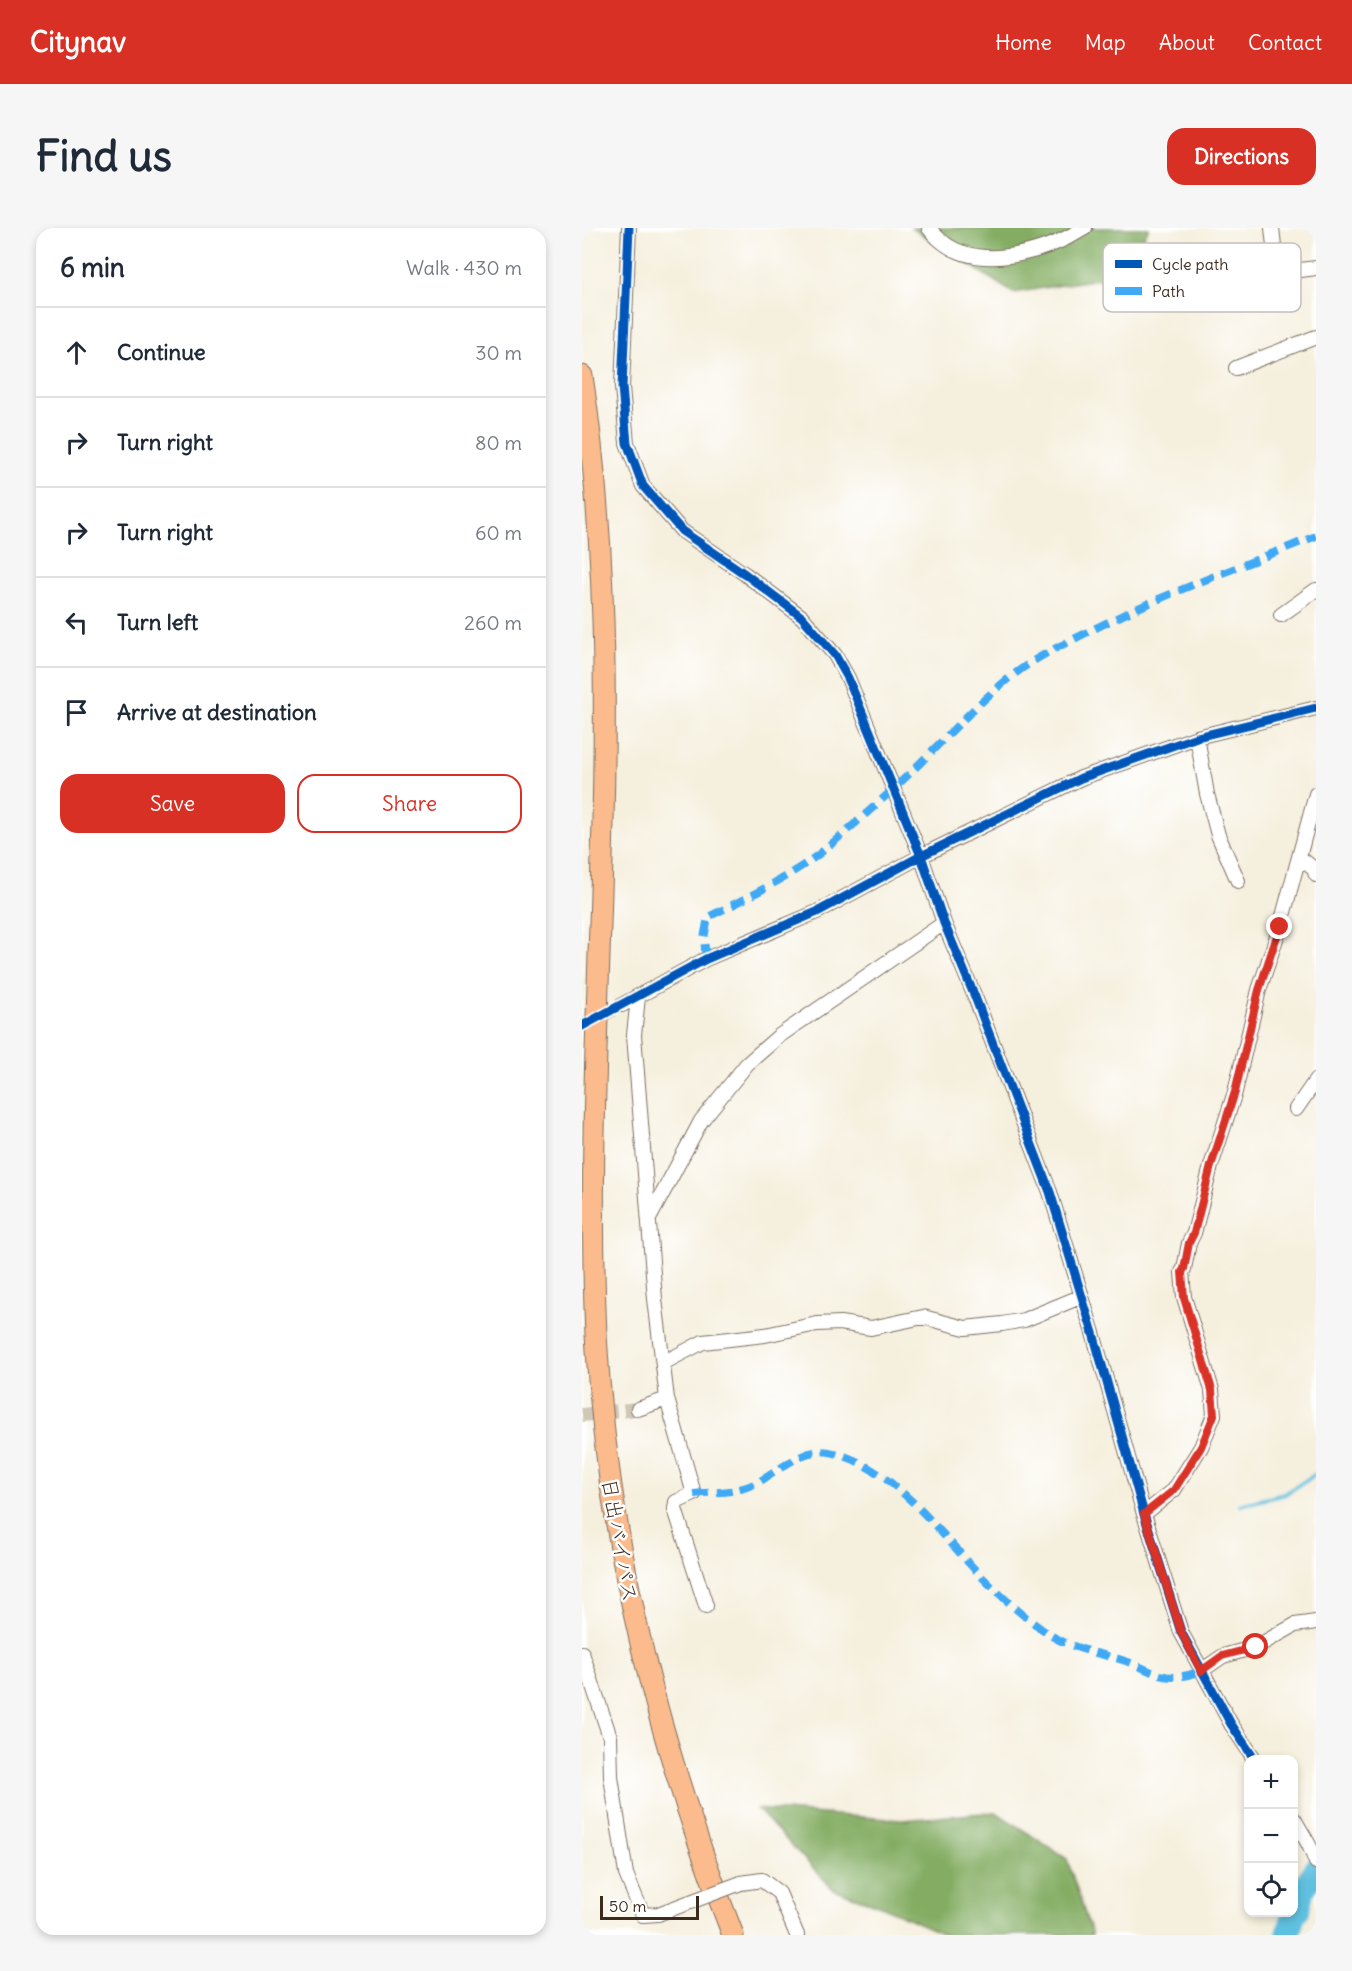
<!DOCTYPE html>
<html lang="en">
<head>
<meta charset="utf-8">
<style>
  :root { --surface:#fff; --page:#f6f6f7; --text:#1f2937; --muted:#747a83; --line:#e0e1e3; --accent:#d93025 }
  body { margin:0; font-family:Delius,"Klee One",sans-serif; background:var(--page); color:var(--text) }
  .controls { position:absolute; right:18px; bottom:18px; display:grid; overflow:hidden; border-radius:12px; box-shadow:0 3px 9px #0003 }
  .controls button { width:54px; height:54px; display:grid; place-items:center; padding:0; border:0; border-bottom:2px solid var(--line); background:var(--surface); color:var(--text); font:30px sans-serif }
  .scale { position:absolute; left:18px; bottom:15px; width:99px; box-sizing:border-box; padding-left:6px; border:3px solid #3b2a1e; border-top:0; font-size:16px; line-height:21px; white-space:nowrap; color:#3b2a1e; -webkit-text-stroke:4px #fff; paint-order:stroke }
  .stop { position:absolute; width:18px; height:18px; margin:-14px; border:4px solid #d93025; border-radius:50%; background:#fff }
  .stop.end { background:#d93025; border-color:#fff; box-shadow:0 2px 6px #0008 }
  .list { margin:0; padding:0; list-style:none }
  h2 { display:flex; justify-content:space-between; align-items:center; height:78px; margin:0; padding:0 24px; font-size:26px }
  h2 small { font-size:20px; font-weight:400; color:var(--muted) }
  .list li { display:grid; grid-template-columns:39px 1fr auto; gap:18px; align-items:center; box-sizing:border-box; height:90px; padding:0 24px; border-top:2px solid var(--line) }
  .list b { display:block; font-size:22px; white-space:nowrap }
  .list em { font-size:20px; font-style:normal; color:var(--muted) }
  .actions { display:flex; gap:12px; padding:18px 24px }
  .actions a { flex:1; padding:14px 0; border:2px solid var(--accent); border-radius:18px; text-align:center; font-size:21px; color:var(--accent) }
  .actions .main { background:var(--accent); color:#fff }
  .icon { flex:none; width:33px; height:33px; fill:none; stroke:currentColor; stroke-width:2; stroke-linecap:round; stroke-linejoin:round }
  .map { position:relative; flex:none; width:734px; height:1707px; overflow:hidden; border-radius:18px }
  header { display:flex; align-items:center; gap:36px; box-sizing:border-box; height:84px; padding:0 30px; background:var(--accent); color:#fff }
  header strong { font-size:28px }
  nav { display:flex; gap:33px; margin-inline-start:auto; font-size:21px }
  .intro { display:flex; align-items:center; justify-content:space-between; box-sizing:border-box; height:144px; padding:0 36px }
  h1 { margin:0; font-size:42px }
  .button { padding:15px 27px; border-radius:18px; background:var(--accent); color:#fff; font-size:21px; font-weight:700 }
  main { display:flex; gap:36px; padding:0 36px }
  aside { flex:1; background:var(--surface); border-radius:18px; box-shadow:0 3px 9px #0003 }
  .map>svg:first-child { display:block }
  .forest { fill:#84ad64; stroke:#606c41; stroke-width:1.5 }
  .lines { fill:none; stroke-linecap:round; stroke-linejoin:round }
  .stream { stroke:#61c0df; stroke-width:4 }
  .river { stroke:#61c0df; stroke-width:24 }
  .minor-tunnel { stroke:#d0c8b7; stroke-width:14; stroke-dasharray:14 7; stroke-linecap:butt }
  .minor-casing { stroke:#7c6f61; stroke-width:16 }
  .highway-casing { stroke:#7c6f61; stroke-width:23 }
  .minor { stroke:#fff; stroke-width:14 }
  .highway { stroke:#fbbb8c; stroke-width:21 }
  .minor-bridge-casing { stroke:#7c6f61; stroke-width:16; stroke-linecap:butt }
  .minor-bridge { stroke:#fff; stroke-width:14 }
  .quiet { stroke:#3fa9f5; stroke-width:8; stroke-dasharray:15 8; stroke-linecap:butt }
  .cycleway-casing { stroke:#fff; stroke-width:13 }
  .cycleway { stroke:#0057b8; stroke-width:9 }
  .route { stroke:#d93025; stroke-width:8 }
  .labels { text-anchor:middle; dominant-baseline:central; stroke-width:5; stroke-linejoin:round; paint-order:stroke }
  .street-label { font-size:21px; fill:#3b2a1e; stroke:#fff }
  .key { fill:#fff; stroke:#c4bfbc; stroke-width:1.5 }
  .key-label { font-size:16px; fill:#3b2a1e }
</style>
</head>
<body>
<header>
<strong>Citynav</strong>
<nav><a>Home</a><a>Map</a><a>About</a><a>Contact</a></nav>
</header>
<div class="intro"><h1>Find us</h1><a class="button">Directions</a></div>
<main>
<aside>
<h2>6 min<small>Walk · 430 m</small></h2>
<ul class="list">
<li><svg class="icon" aria-label="ahead" viewBox="0 0 24 24"><path d="M12 20V5M6 11l6-6 6 6"/></svg><div><b>Continue</b></div><em>30 m</em></li>
<li><svg class="icon" aria-label="right" viewBox="0 0 24 24"><path d="M7 20v-9h11M14 6l5 5-5 5"/></svg><div><b>Turn right</b></div><em>80 m</em></li>
<li><svg class="icon" aria-label="right" viewBox="0 0 24 24"><path d="M7 20v-9h11M14 6l5 5-5 5"/></svg><div><b>Turn right</b></div><em>60 m</em></li>
<li><svg class="icon" aria-label="left" viewBox="0 0 24 24"><path d="M17 20v-9H6M10 6l-5 5 5 5"/></svg><div><b>Turn left</b></div><em>260 m</em></li>
<li><svg class="icon" aria-label="arrive" viewBox="0 0 24 24"><path d="M6 21V4h12l-3 4 3 4H6"/></svg><div><b>Arrive at destination</b></div></li>
</ul>
<div class="actions"><a class="main">Save</a><a>Share</a></div>
</aside>
<div class="map">
<svg width="734" height="1707" viewBox="0 0 734 1707">
  <rect width="100%" height="100%" fill="#fff"/>
  <filter id="ink" filterUnits="userSpaceOnUse"><feTurbulence type="fractalNoise" baseFrequency=".0167" numOctaves="2"/><feDisplacementMap in="SourceGraphic" scale="12" xChannelSelector="R" yChannelSelector="G"/><feConvolveMatrix kernelMatrix="1 2 1 2 8 2 1 2 1" color-interpolation-filters="sRGB"/></filter>
  <filter id="wash" filterUnits="userSpaceOnUse"><feTurbulence type="fractalNoise" baseFrequency=".008" numOctaves="4" result="noise"/><feDisplacementMap in="SourceGraphic" scale="24" xChannelSelector="R" yChannelSelector="G"/><feGaussianBlur stdDeviation="1.35" result="paint"/><feColorMatrix in="noise" values="0 0 0 0 0 0 0 0 0 0 0 0 0 0 0 0 0 1.4 0 .05"/><feComposite in="paint" operator="in"/></filter>
  <g filter="url(#wash)">
    <rect width="100%" height="100%" fill="#f5efdd"/>
    <!-- forest -->
    <path class="forest" d="M330,0H567L540,47L431,65Z
      M175,1581L320,1592L414,1584L485,1631L510,1707H363L304,1680L251,1661Z"/>
    <g class="lines">
      <!-- stream -->
      <path class="stream" d="M658,1277L703,1266L734,1246"/>
      <!-- river -->
      <path class="river" d="M706,1707L712,1686L716,1682L720,1663L734,1641"/>
    </g>
  </g>
  <g filter="url(#ink)">
    <g class="lines">
      <!-- minor-tunnel -->
      <path class="minor-tunnel" d="M0,798L40,777
        M0,1187L56,1181"/>
      <defs>
        <path id="minor" d="M47,0L40,159L45,215L61,258L100,303L163,346L220,389L253,427L266,450L339,628L362,695L393,769L468,964L511,1105L562,1286L599,1404L649,1496L673,1532
          M347,0C384,50 459,26 503,0
          M690,0L695,45L734,40
          M654,140L734,109
          M699,387L734,362
          M615,509L625,566L636,607L656,653
          M717,629L732,641L734,647
          M56,769L52,807L73,1071L85,1171L112,1266L94,1274L93,1281L124,1378
          M40,777L124,731L235,684L339,628L499,550L615,509L734,480
          M714,881L734,852
          M67,991L119,893L165,836L197,808L362,695
          M81,1135L121,1114L183,1107L235,1096L258,1095L289,1100L341,1089L383,1100L420,1096L442,1092L498,1069
          M56,1181L85,1171
          M562,1286L592,1262L619,1219L632,1187L630,1162L602,1069L600,1044L602,1041L607,1015L612,1005L629,938L653,864L677,762L698,699L734,566
          M0,1425L28,1509L29,1549L44,1646L61,1687L76,1686
          M619,1443L641,1428L674,1419L713,1397L734,1394
          M712,1591L727,1617L734,1634
          M159,1655L180,1652L197,1665L215,1707"/>
        <path id="highway" d="M0,148C49,466 0,787 14,1107C25,1315 75,1514 151,1707"/>
      </defs>
      <!-- minor casing -->
      <use href="#minor" class="minor-casing"/>
      <!-- highway casing -->
      <use href="#highway" class="highway-casing"/>
      <!-- minor -->
      <use href="#minor" class="minor"/>
      <!-- highway -->
      <use href="#highway" class="highway"/>
      <defs>
        <path id="minor-bridge" d="M76,1686L159,1655"/>
      </defs>
      <!-- minor-bridge casing -->
      <use href="#minor-bridge" class="minor-bridge-casing"/>
      <!-- minor-bridge -->
      <use href="#minor-bridge" class="minor-bridge"/>
      <!-- quiet -->
      <path class="quiet" d="M124,731L122,710L126,689C165,670 214,646 247,618C282,588 316,558 347,526C374,499 400,471 430,448C451,431 476,419 500,407C575,368 656,340 734,308
        M112,1266C127,1264 143,1265 158,1261C191,1254 216,1215 252,1225C314,1241 357,1305 400,1349C420,1369 442,1389 465,1405C488,1420 511,1424 537,1431C572,1441 579,1458 619,1443"/>
      <defs>
        <path id="cycleway" d="M47,0L40,159L45,215L61,258L100,303L163,346L220,389L253,427L266,450L339,628L362,695L393,769L468,964L511,1105L562,1286L599,1404L649,1496L673,1532
          M0,798L124,731L235,684L339,628L499,550L615,509L734,480"/>
      </defs>
      <!-- cycleway casing -->
      <use href="#cycleway" class="cycleway-casing"/>
      <!-- cycleway -->
      <use href="#cycleway" class="cycleway"/>
    </g>
  </g>
  <g class="lines" filter="url(#ink)">
    <!-- route -->
    <path class="route" d="M674,1419L640,1428L619,1443L599,1404L562,1286L592,1262L619,1219L632,1187L630,1162L602,1070L600,1044L602,1041L607,1015L612,1005L629,938L653,864L677,762L698,699"/>
  </g>
  <g class="labels">
    <!-- street labels -->
    <g class="street-label">
      <text transform="translate(38 1312) rotate(80)">日出バイパス</text>
    </g>
  </g>
  <!-- legend -->
  <rect x="521" y="15" width="198" height="69" rx="9" class="key"/>
  <rect x="533" y="32" width="27" height="8" fill="#0057b8"/>
  <rect x="533" y="59" width="27" height="8" fill="#3fa9f5"/>
  <g class="key-label">
    <text x="570" y="42">Cycle path</text>
    <text x="570" y="69">Path</text>
  </g>
</svg>
<div class="controls">
<button>+</button>
<button>−</button>
<button><svg class="icon" aria-label="locate" viewBox="0 0 24 24"><circle cx="12" cy="12" r="6"/><path d="M12 2v4M12 18v4M2 12h4M18 12h4"/></svg></button>
</div>
<div class="scale">50 m</div>
<div class="stop" style="left:674px;top:1419px"></div>
<div class="stop end" style="left:698px;top:699px"></div>
</div>
</main>
</body>
</html>
